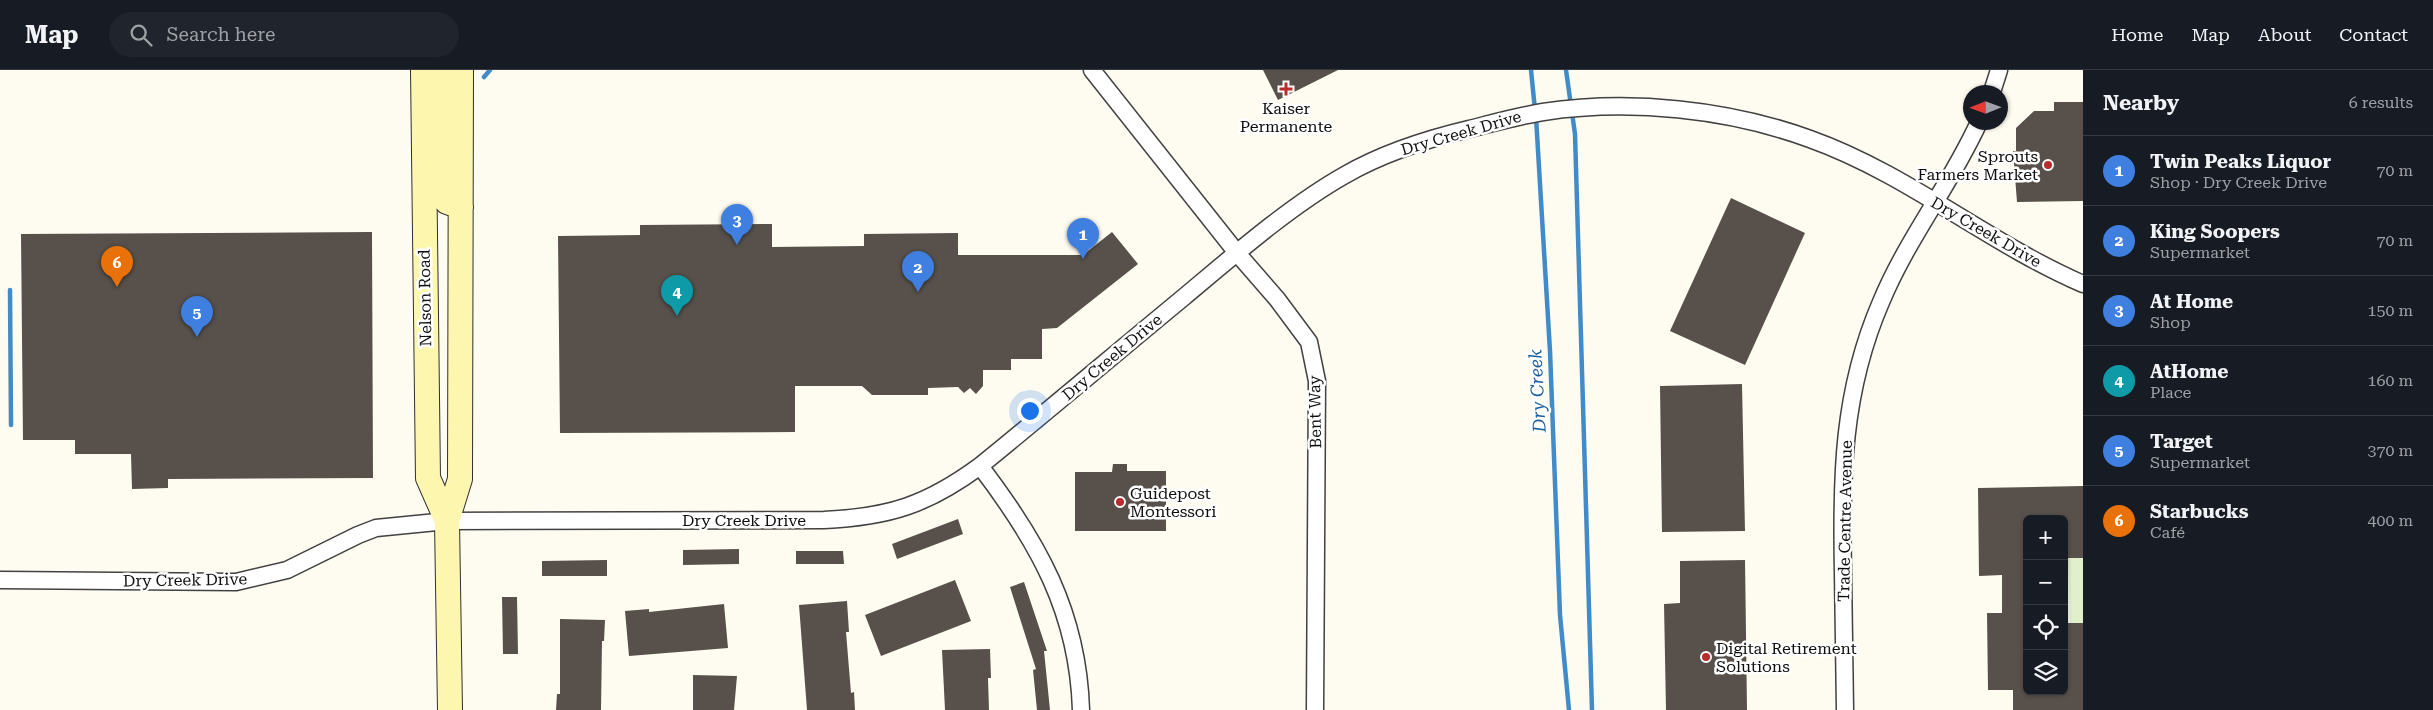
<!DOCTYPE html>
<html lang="en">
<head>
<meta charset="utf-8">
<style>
  :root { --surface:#171b24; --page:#20242c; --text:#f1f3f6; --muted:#9ea1a6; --line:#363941; --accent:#d8999b }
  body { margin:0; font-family:"Roboto Serif",serif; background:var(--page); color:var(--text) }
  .controls { position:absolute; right:15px; bottom:15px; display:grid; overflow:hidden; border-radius:8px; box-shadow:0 1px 4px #0004 }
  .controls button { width:45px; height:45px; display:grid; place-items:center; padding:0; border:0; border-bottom:1px solid var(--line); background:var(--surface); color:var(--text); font:25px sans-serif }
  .compass { position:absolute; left:1963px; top:15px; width:45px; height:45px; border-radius:50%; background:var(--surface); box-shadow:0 1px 4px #0004; rotate:269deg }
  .you { position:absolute; left:1029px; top:340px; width:18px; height:18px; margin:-12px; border:4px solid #fff; border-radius:50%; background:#1a73e8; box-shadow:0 0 0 8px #1a73e833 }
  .badge { display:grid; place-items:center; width:32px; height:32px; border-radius:50%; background:var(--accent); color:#fff; font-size:16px; font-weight:700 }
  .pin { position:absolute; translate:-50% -41px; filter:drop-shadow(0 1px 2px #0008) }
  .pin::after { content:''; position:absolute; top:26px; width:18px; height:15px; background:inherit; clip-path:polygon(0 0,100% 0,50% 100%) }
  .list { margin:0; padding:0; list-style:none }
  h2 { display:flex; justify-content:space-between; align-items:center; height:65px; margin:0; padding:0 20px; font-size:21px }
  h2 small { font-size:16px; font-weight:400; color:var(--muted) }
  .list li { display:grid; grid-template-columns:32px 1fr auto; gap:15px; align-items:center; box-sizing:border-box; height:70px; padding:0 20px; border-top:1px solid var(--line) }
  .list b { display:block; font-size:19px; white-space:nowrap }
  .list p { margin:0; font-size:16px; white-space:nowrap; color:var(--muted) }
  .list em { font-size:16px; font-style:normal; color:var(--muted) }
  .icon { flex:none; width:28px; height:28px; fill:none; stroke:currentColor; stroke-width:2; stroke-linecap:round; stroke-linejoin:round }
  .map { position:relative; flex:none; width:2083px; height:640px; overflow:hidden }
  header { display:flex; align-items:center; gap:30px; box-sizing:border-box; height:70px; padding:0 25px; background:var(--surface); border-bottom:1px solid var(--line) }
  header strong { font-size:24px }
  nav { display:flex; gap:28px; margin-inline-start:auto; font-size:18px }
  .search { width:350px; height:45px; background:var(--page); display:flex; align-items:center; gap:12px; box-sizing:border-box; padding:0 18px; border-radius:28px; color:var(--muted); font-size:19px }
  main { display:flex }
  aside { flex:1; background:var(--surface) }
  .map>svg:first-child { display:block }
  .pitch { fill:#e2efcc }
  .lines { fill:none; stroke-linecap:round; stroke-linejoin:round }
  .stream { stroke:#418cc8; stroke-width:4.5 }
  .building { fill:#57504b }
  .street-casing { stroke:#414141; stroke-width:19 }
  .secondary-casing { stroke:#303030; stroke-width:26 }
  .street { stroke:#fff; stroke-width:16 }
  .secondary { stroke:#fcf6ae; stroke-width:24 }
  .poi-dot { fill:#ba2b2c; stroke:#fff; stroke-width:2 }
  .labels { text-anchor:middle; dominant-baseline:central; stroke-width:5; stroke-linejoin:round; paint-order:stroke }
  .poi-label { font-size:16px; fill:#0e0e0e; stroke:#fff; text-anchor:start }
  .street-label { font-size:16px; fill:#0e0e0e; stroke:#fff }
  .water-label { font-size:18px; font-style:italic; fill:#1c5e9c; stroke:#fff }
</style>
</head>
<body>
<header>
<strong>Map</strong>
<div class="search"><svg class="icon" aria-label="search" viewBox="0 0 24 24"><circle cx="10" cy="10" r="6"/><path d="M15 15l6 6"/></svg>Search here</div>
<nav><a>Home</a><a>Map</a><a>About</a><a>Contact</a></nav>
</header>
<main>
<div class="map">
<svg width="2083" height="640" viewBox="0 0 2083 640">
  <rect width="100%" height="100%" fill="#fefcf0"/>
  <!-- pitch -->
  <path class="pitch" d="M2068,488H2083V553H2070Z"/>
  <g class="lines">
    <!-- stream -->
    <path class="stream" d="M1531,0L1535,40
      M1566,0L1575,64L1592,640
      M484,7L490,0
      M1536,47L1550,281L1560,545L1569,640
      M10,220L11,355"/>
  </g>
  <!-- building -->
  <path class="building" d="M1263,0H1338L1278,30Z
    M2054,32H2083V131L2017,132L2013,81H2016V58L2034,41H2054Z
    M1731,128L1805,163L1745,295L1670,261Z
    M772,154V177L864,176V164L958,163V185H1083L1112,162L1138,194L1057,258L1042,259V289H1011V300H983V316L976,324L970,318L964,323L958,317L928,318V325H872L862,316H795V362L560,363L558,166L640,165V155Z
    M372,162L373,408L168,409V418L132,419L131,384H75V370H23L21,164Z
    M1742,314L1745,461L1662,462L1660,316Z
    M1113,394H1127V401H1166V461H1075V402H1112Z
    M2083,416V488H2064V449H2027V621H2064V553H2083V640H2013V620H1988L1987,543H2002V505L1979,506L1978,418Z
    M958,449L963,464L897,489L892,474Z
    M739,479V494L683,495V480Z
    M796,481H843L844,494H796Z
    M607,490V506H542V491Z
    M1745,490L1747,640H1666L1664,534L1680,533V491Z
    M955,510L971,551L881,586L865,545Z
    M1024,512L1047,581H1044L1050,640H1037L1033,600L1036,599L1010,517Z
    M502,527H517L518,584H503Z
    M847,531L849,562H846L851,623L854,622L855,640H807L799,535Z
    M724,534L728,578L629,586L625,541L649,539V542Z
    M560,549L605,550L604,571H602L601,640H556L557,624H560Z
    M990,579L991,608H988L989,640H945L942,580Z
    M693,605L737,606L734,640H693Z"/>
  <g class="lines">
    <defs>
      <path id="street" d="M1092,0L1237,183L1277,229L1309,272L1317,311L1315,640
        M1992,22L1999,0
        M980,396C1038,472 1078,542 1081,640
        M0,510L236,512L287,500L358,465L376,458L447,451L824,450C889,447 927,435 980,396C1049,340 1116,283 1184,227C1233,186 1290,136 1345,105C1383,83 1427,69 1469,59C1493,53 1518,46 1543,42C1630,29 1728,39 1810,69C1908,104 1988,173 2083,214
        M1845,640C1844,594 1844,549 1843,503C1841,408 1842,322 1881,232C1907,169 1951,114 1979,52"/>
      <path id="secondary" d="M423,0L428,408L447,451
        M442,0L444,122L447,132L461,137
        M450,640L447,451L460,409L461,0"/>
    </defs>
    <!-- street casing -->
    <use href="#street" class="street-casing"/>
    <!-- secondary casing -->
    <use href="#secondary" class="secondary-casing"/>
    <!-- street -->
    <use href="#street" class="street"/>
    <!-- secondary -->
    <use href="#secondary" class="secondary"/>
  </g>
  <!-- markers -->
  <g class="poi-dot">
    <path d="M1283.5 11.5h5v5h5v5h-5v5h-5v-5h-5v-5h5z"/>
    <circle cx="2048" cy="95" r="5"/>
    <circle cx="1120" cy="432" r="5"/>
    <circle cx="1706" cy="587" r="5"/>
  </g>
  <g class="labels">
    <!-- poi labels -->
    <g class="poi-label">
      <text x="1286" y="38" text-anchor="middle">Kaiser<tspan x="1286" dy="18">Permanente</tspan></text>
      <text x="2038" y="86" text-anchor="end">Sprouts<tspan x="2038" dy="18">Farmers Market</tspan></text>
      <text x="1130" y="423">Guidepost<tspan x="1130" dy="18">Montessori</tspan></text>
      <text x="1716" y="578">Digital Retirement<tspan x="1716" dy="18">Solutions</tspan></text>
    </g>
    <!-- street labels -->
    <g class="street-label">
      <text transform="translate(1461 63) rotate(-16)">Dry Creek Drive</text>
      <text transform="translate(1986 162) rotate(30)">Dry Creek Drive</text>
      <text transform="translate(425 228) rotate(-91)">Nelson Road</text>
      <text transform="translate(1112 287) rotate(-40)">Dry Creek Drive</text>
      <text transform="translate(1315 342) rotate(-91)">Bent Way</text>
      <text x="744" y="450">Dry Creek Drive</text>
      <text transform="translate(1845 451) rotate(-89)">Trade Centre Avenue</text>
      <text transform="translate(185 510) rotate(-1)">Dry Creek Drive</text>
    </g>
    <!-- water labels -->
    <g class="water-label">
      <text transform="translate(1537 321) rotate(-93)">Dry Creek</text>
    </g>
  </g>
</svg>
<div class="controls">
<button>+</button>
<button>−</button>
<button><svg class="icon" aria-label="locate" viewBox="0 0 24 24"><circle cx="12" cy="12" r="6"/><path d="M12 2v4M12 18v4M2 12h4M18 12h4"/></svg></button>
<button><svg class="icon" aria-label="layers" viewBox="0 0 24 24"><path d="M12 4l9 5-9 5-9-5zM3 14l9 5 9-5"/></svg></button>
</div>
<svg class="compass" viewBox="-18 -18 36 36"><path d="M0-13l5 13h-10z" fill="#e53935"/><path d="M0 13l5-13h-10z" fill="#9ea1a6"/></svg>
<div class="you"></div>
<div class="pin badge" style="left:1083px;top:189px;background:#3f7fe0">1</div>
<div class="pin badge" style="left:918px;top:222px;background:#3f7fe0">2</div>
<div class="pin badge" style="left:737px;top:175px;background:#3f7fe0">3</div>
<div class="pin badge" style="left:677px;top:246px;background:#0f9aa8">4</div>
<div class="pin badge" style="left:197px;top:267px;background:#3f7fe0">5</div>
<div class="pin badge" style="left:117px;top:217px;background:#e8710a">6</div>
</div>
<aside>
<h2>Nearby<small>6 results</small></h2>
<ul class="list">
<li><span class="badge" style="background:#3f7fe0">1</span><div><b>Twin Peaks Liquor</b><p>Shop · Dry Creek Drive</p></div><em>70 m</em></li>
<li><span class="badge" style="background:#3f7fe0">2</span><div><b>King Soopers</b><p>Supermarket</p></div><em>70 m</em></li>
<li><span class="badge" style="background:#3f7fe0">3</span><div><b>At Home</b><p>Shop</p></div><em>150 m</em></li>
<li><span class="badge" style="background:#0f9aa8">4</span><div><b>AtHome</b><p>Place</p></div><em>160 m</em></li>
<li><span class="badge" style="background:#3f7fe0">5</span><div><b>Target</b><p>Supermarket</p></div><em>370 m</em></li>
<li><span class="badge" style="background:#e8710a">6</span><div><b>Starbucks</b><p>Café</p></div><em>400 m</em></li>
</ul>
</aside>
</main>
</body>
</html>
